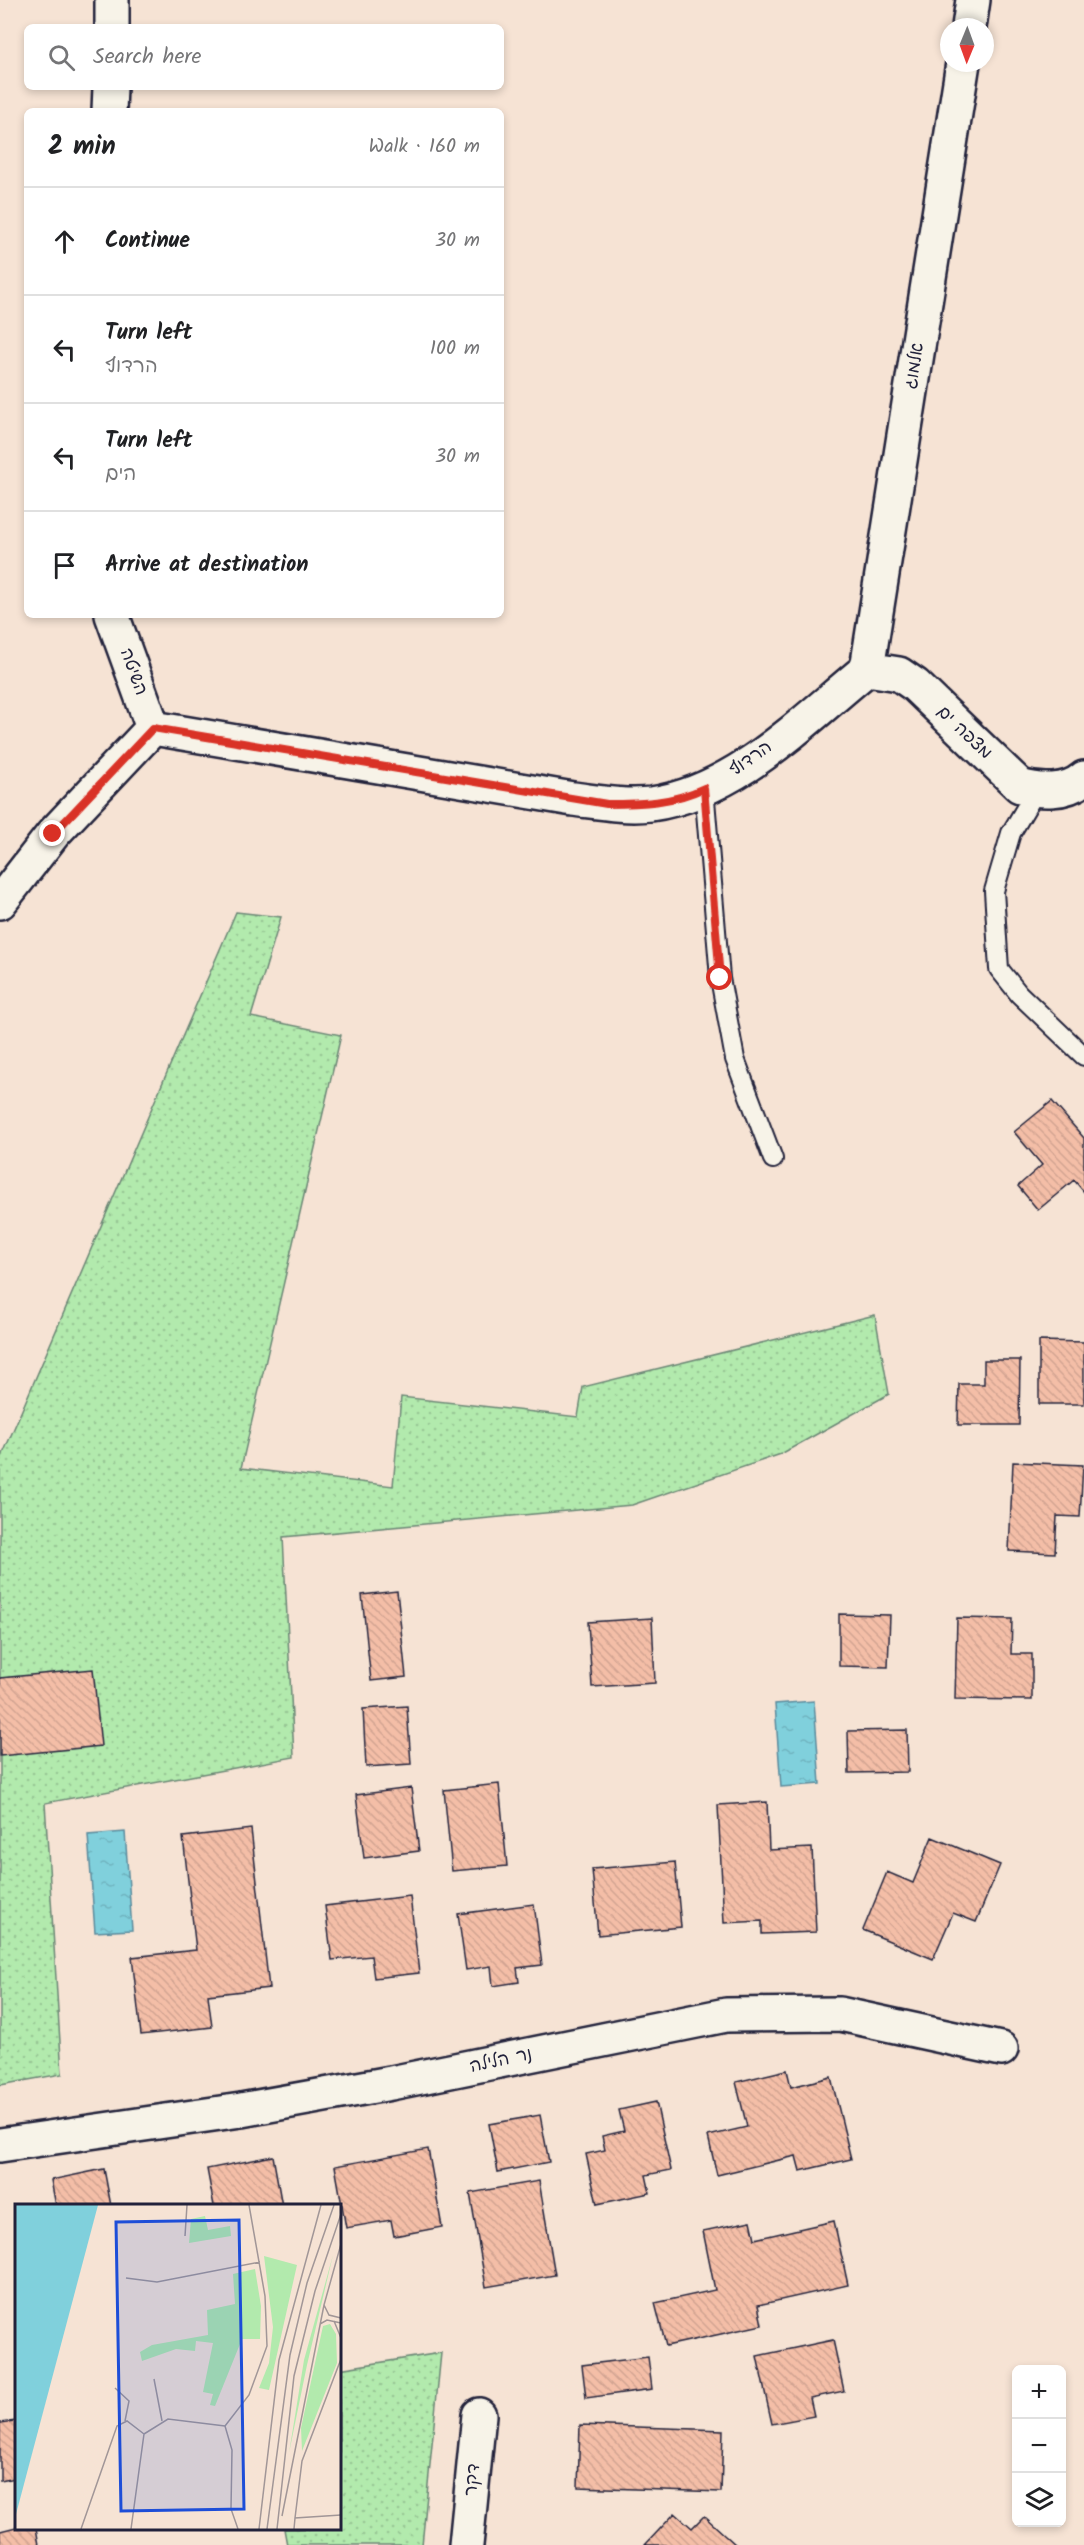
<!DOCTYPE html>
<html lang="en">
<head>
<meta charset="utf-8">
<style>
  :root { --surface:#fff; --page:#f6f6f6; --text:#202124; --muted:#757577; --line:#e0e0e0 }
  body { margin:0; font-family:Kalam,"Playpen Sans Hebrew",sans-serif; background:var(--page); color:var(--text) }
  .controls { position:absolute; right:18px; bottom:18px; display:grid; overflow:hidden; border-radius:9px; box-shadow:0 3px 9px #0003 }
  .controls button { width:54px; height:54px; display:grid; place-items:center; padding:0; border:0; border-bottom:2px solid var(--line); background:var(--surface); color:var(--text); font:30px sans-serif }
  .compass { position:absolute; left:940px; top:18px; width:54px; height:54px; border-radius:50%; background:var(--surface); box-shadow:0 3px 9px #0003; rotate:181deg }
  .stop { position:absolute; width:18px; height:18px; margin:-14px; border:4px solid #d93025; border-radius:50%; background:#fff }
  .stop.end { background:#d93025; border-color:#fff; box-shadow:0 2px 6px #0008 }
  .list { margin:0; padding:0; list-style:none }
  h2 { display:flex; justify-content:space-between; align-items:center; height:78px; margin:0; padding:0 24px; font-size:26px }
  h2 small { font-size:20px; font-weight:400; color:var(--muted) }
  .list li { display:grid; grid-template-columns:39px 1fr auto; gap:18px; align-items:center; box-sizing:border-box; height:108px; padding:0 24px; border-top:2px solid var(--line) }
  .list b { display:block; font-size:22px; white-space:nowrap }
  .list p { margin:0; font-size:20px; white-space:nowrap; color:var(--muted) }
  .list em { font-size:20px; font-style:normal; color:var(--muted) }
  .icon { flex:none; width:33px; height:33px; fill:none; stroke:currentColor; stroke-width:2; stroke-linecap:round; stroke-linejoin:round }
  .map { position:relative; flex:none; width:1084px; height:2545px; overflow:hidden }
  .search { position:absolute; background:var(--surface); box-shadow:0 3px 9px #0003; left:24px; top:24px; width:480px; height:66px; display:flex; align-items:center; gap:15px; box-sizing:border-box; padding:0 21px; border-radius:9px; color:var(--muted); font-size:22px }
  .panel { position:absolute; background:var(--surface); box-shadow:0 3px 9px #0003; left:24px; top:108px; width:480px; height:510px; border-radius:9px }
  .map>svg:first-child { display:block }
  .grass { fill:url(#grass-dots); stroke:#6a8674; stroke-width:1.5 }
  .water { fill:url(#water-ripples); stroke:#5a8a9c; stroke-width:1.5 }
  .building { fill:url(#building-back-hatch); stroke:#22223b; stroke-width:1.5 }
  .lines { fill:none; stroke-linecap:round; stroke-linejoin:round }
  .service-casing { stroke:#22223b; stroke-width:22 }
  .minor-casing { stroke:#22223b; stroke-width:38 }
  .service { stroke:#f7f3e8; stroke-width:18 }
  .minor { stroke:#f7f3e8; stroke-width:33 }
  .route { stroke:#d93025; stroke-width:8 }
  .labels { text-anchor:middle; dominant-baseline:central; stroke-width:5; stroke-linejoin:round; paint-order:stroke }
  .street-label { font-size:18px; fill:#22223b; stroke:#f7f3e8 }
  .inset-road { fill:none; stroke:#a19697; stroke-width:1.5 }
  .view { fill:#1d4ed8; fill-opacity:0.15; stroke:#1d4ed8; stroke-width:3 }
  .inset-edge { fill:none; stroke:#22223b; stroke-width:3 }
</style>
</head>
<body>
<div class="map">
<svg width="1084" height="2545" viewBox="0 0 1084 2545">
  <defs>
    <pattern id="grass-dots" width="8" height="8" patternUnits="userSpaceOnUse" patternTransform="scale(1.5)"><rect width="8" height="8" fill="#b2eaad"/><path d="M2 2h.1M6 6h.1" fill="none" stroke="#99c896" stroke-width="1.8" stroke-linecap="round"/></pattern>
    <pattern id="water-ripples" width="26" height="14" patternUnits="userSpaceOnUse" patternTransform="scale(1.5)"><rect width="26" height="14" fill="#80d0dc"/><path d="M2 4q2-2 4 0t4 0M15 11q2-2 4 0t4 0" fill="none" stroke="#6eb2be"/></pattern>
    <pattern id="building-back-hatch" width="6" height="6" patternUnits="userSpaceOnUse" patternTransform="scale(1.5)"><rect width="6" height="6" fill="#f4bea7"/><path d="M-1 5l2 2M0 0l6 6M5-1l2 2" fill="none" stroke="#d1a391"/></pattern>
  </defs>
  <rect width="100%" height="100%" fill="#f6e3d4"/>
  <filter id="ink" filterUnits="userSpaceOnUse"><feTurbulence type="fractalNoise" baseFrequency=".0167" numOctaves="2"/><feDisplacementMap in="SourceGraphic" scale="12" xChannelSelector="R" yChannelSelector="G"/><feConvolveMatrix kernelMatrix="1 2 1 2 8 2 1 2 1" color-interpolation-filters="sRGB"/></filter>
  <g filter="url(#ink)">
    <!-- grass -->
    <path class="grass" d="M236,912L281,917L251,1017L341,1035L241,1468L393,1486L401,1397L578,1417L583,1387L875,1315L889,1394L781,1454L632,1505L283,1537L294,1757L45,1803L62,2074L0,2085V1461Z
      M441,2353L422,2545H287L284,2529L339,2528V2369Z"/>
    <!-- water -->
    <path class="water" d="M814,1701L820,1784L781,1787L775,1704Z
      M125,1832L132,1930L95,1932L88,1835Z"/>
    <!-- building -->
    <path class="building" d="M1052,1101L1084,1138V1192L1074,1180L1038,1210L1018,1186L1042,1165L1014,1132Z
      M1039,1341L1084,1342V1404H1039Z
      M984,1360H1020L1019,1425H958L959,1384H984Z
      M1013,1462L1083,1465L1080,1517L1057,1516L1055,1553L1009,1551Z
      M397,1591L406,1677L371,1681L362,1595Z
      M839,1614L890,1615L888,1667L839,1666Z
      M652,1618L655,1683L592,1687L588,1622Z
      M957,1618L1012,1619L1011,1654H1032V1700L955,1699Z
      M93,1669L101,1746L0,1756V1678Z
      M407,1706L411,1764L366,1767L363,1709Z
      M907,1730L908,1772L849,1773L848,1731Z
      M499,1784L507,1866L452,1871L444,1790Z
      M411,1788L419,1851L364,1858L356,1795Z
      M767,1802L769,1850L812,1848L816,1932L762,1934V1921L724,1923L718,1805Z
      M251,1829L269,1988L208,1995L212,2027L141,2035L132,1957L196,1950L183,1837Z
      M932,1837L1000,1865L976,1922L953,1913L933,1959L863,1930L887,1872L913,1883Z
      M675,1862L681,1927L598,1935L592,1869Z
      M410,1896L419,1973L374,1978L371,1956L332,1960L325,1906Z
      M534,1904L542,1965L517,1968L519,1982L493,1986L491,1966L466,1970L458,1914Z
      M787,2070L791,2087L831,2077L851,2159L800,2171L796,2156L717,2175L708,2136L747,2127L736,2082Z
      M656,2102L671,2170L646,2175L650,2193L597,2204L586,2154L605,2150L602,2136L624,2131L619,2110Z
      M540,2115L549,2162L498,2172L489,2124Z
      M428,2149L442,2227L394,2236L391,2220L346,2228L335,2166Z
      M273,2156L282,2206H214L207,2169Z
      M104,2169L111,2206H56L51,2180Z
      M539,2181L555,2275L486,2287L470,2193Z
      M751,2221L755,2239L834,2221L848,2285L758,2305L762,2325L666,2346L655,2303L715,2290L703,2231Z
      M833,2340L844,2391L810,2398L814,2416L772,2424L757,2356Z
      M648,2357L652,2389L586,2398L582,2365Z
      M16,2421V2478L0,2481V2423Z
      M580,2425L723,2430L721,2492L578,2487Z
      M675,2513L692,2528L704,2516L736,2545H645Z
      M16,2527L36,2528L39,2545H0V2531Z"/>
    <g class="lines">
      <defs>
        <path id="service" d="M704,788L720,978L735,1059L773,1159
          M1036,791L1011,833L994,891L999,969L1019,994L1084,1056"/>
        <path id="minor" d="M112,0V27
          M969,27L973,0
          M109,111L110,87
          M112,615L153,728
          M867,669L963,63
          M867,669L899,674L915,685L1020,786C1040,792 1067,793 1084,778
          M153,728L573,799C598,802 625,807 651,804C736,792 803,721 867,669
          M0,902L53,834L153,728
          M0,2145L241,2110L391,2083L726,2015L840,2014L1001,2049
          M466,2545L479,2415"/>
      </defs>
      <!-- service casing -->
      <use href="#service" class="service-casing"/>
      <!-- minor casing -->
      <use href="#minor" class="minor-casing"/>
      <!-- service -->
      <use href="#service" class="service"/>
      <!-- minor -->
      <use href="#minor" class="minor"/>
    </g>
  </g>
  <g class="lines" filter="url(#ink)">
    <!-- route -->
    <path class="route" d="M53,834L153,728L607,804C641,804 673,803 704,788L720,978"/>
  </g>
  <g class="labels">
    <!-- street labels -->
    <g class="street-label">
      <text transform="translate(915 366) rotate(-81)">אלמוג</text>
      <text transform="translate(133 672) rotate(70)">השיטה</text>
      <text transform="translate(964 733) rotate(44)">מצפה ים</text>
      <text transform="translate(751 759) rotate(-35)">הרדוף</text>
      <text transform="translate(501 2061) rotate(-12)">נר הלילה</text>
      <text transform="translate(473 2480) rotate(-84)">דקר</text>
    </g>
  </g>
  <!-- overview -->
  <g transform="translate(15 2204)">
    <rect width="326" height="326" fill="#f6e3d4"/>
    <path d="M190,12L193,26L215,22L216,32L174,39L176,15ZM318,51L292,161L274,249L289,156ZM240,65L246,102L245,135H227L200,202L195,201L198,190L188,188L198,139L181,137L180,147L161,145L127,157L125,148L137,141L193,131L192,106L220,100L218,70ZM315,120L321,130L322,159L287,247L286,224L308,122Z" fill="#b2eaad"/>
    <path d="M249,52L282,61L254,186L244,184L254,159L258,123Z" fill="#b2eaad"/>
    <path d="M0,1H83L0,314Z" fill="#80d0dc"/>
    <path class="inset-road" d="M170,32L172,1M326,40L309,101L314,111L326,114M111,74L142,78L245,58M319,117L326,134M305,120L312,116L326,119M139,175L147,217M100,184L114,197L110,217M210,222L234,191L252,142L250,92L234,1M210,222L217,246L216,305L223,325M129,230L153,215L210,222M267,312L309,101M280,314L287,257L326,155M66,325L102,222L112,217L129,230M116,325L129,230M244,325L264,156L306,1M252,325L275,151L292,79L319,1M262,325L279,172L300,87L326,10M279,325L280,314L326,311"/>
    <path class="view" d="M224,16L229,305L106,307L101,18Z"/>
    <rect width="326" height="326" class="inset-edge"/>
  </g>
</svg>
<div class="controls">
<button>+</button>
<button>−</button>
<button><svg class="icon" aria-label="layers" viewBox="0 0 24 24"><path d="M12 4l9 5-9 5-9-5zM3 14l9 5 9-5"/></svg></button>
</div>
<svg class="compass" viewBox="-18 -18 36 36"><path d="M0-13l5 13h-10z" fill="#e53935"/><path d="M0 13l5-13h-10z" fill="#757577"/></svg>
<div class="stop" style="left:720px;top:978px"></div>
<div class="stop end" style="left:53px;top:834px"></div>
<div class="search"><svg class="icon" aria-label="search" viewBox="0 0 24 24"><circle cx="10" cy="10" r="6"/><path d="M15 15l6 6"/></svg>Search here</div>
<section class="panel">
<h2>2 min<small>Walk · 160 m</small></h2>
<ul class="list">
<li><svg class="icon" aria-label="ahead" viewBox="0 0 24 24"><path d="M12 20V5M6 11l6-6 6 6"/></svg><div><b>Continue</b></div><em>30 m</em></li>
<li><svg class="icon" aria-label="left" viewBox="0 0 24 24"><path d="M17 20v-9H6M10 6l-5 5 5 5"/></svg><div><b>Turn left</b><p>הרדוף</p></div><em>100 m</em></li>
<li><svg class="icon" aria-label="left" viewBox="0 0 24 24"><path d="M17 20v-9H6M10 6l-5 5 5 5"/></svg><div><b>Turn left</b><p>הים</p></div><em>30 m</em></li>
<li><svg class="icon" aria-label="arrive" viewBox="0 0 24 24"><path d="M6 21V4h12l-3 4 3 4H6"/></svg><div><b>Arrive at destination</b></div></li>
</ul>
</section>
</div>
</body>
</html>
